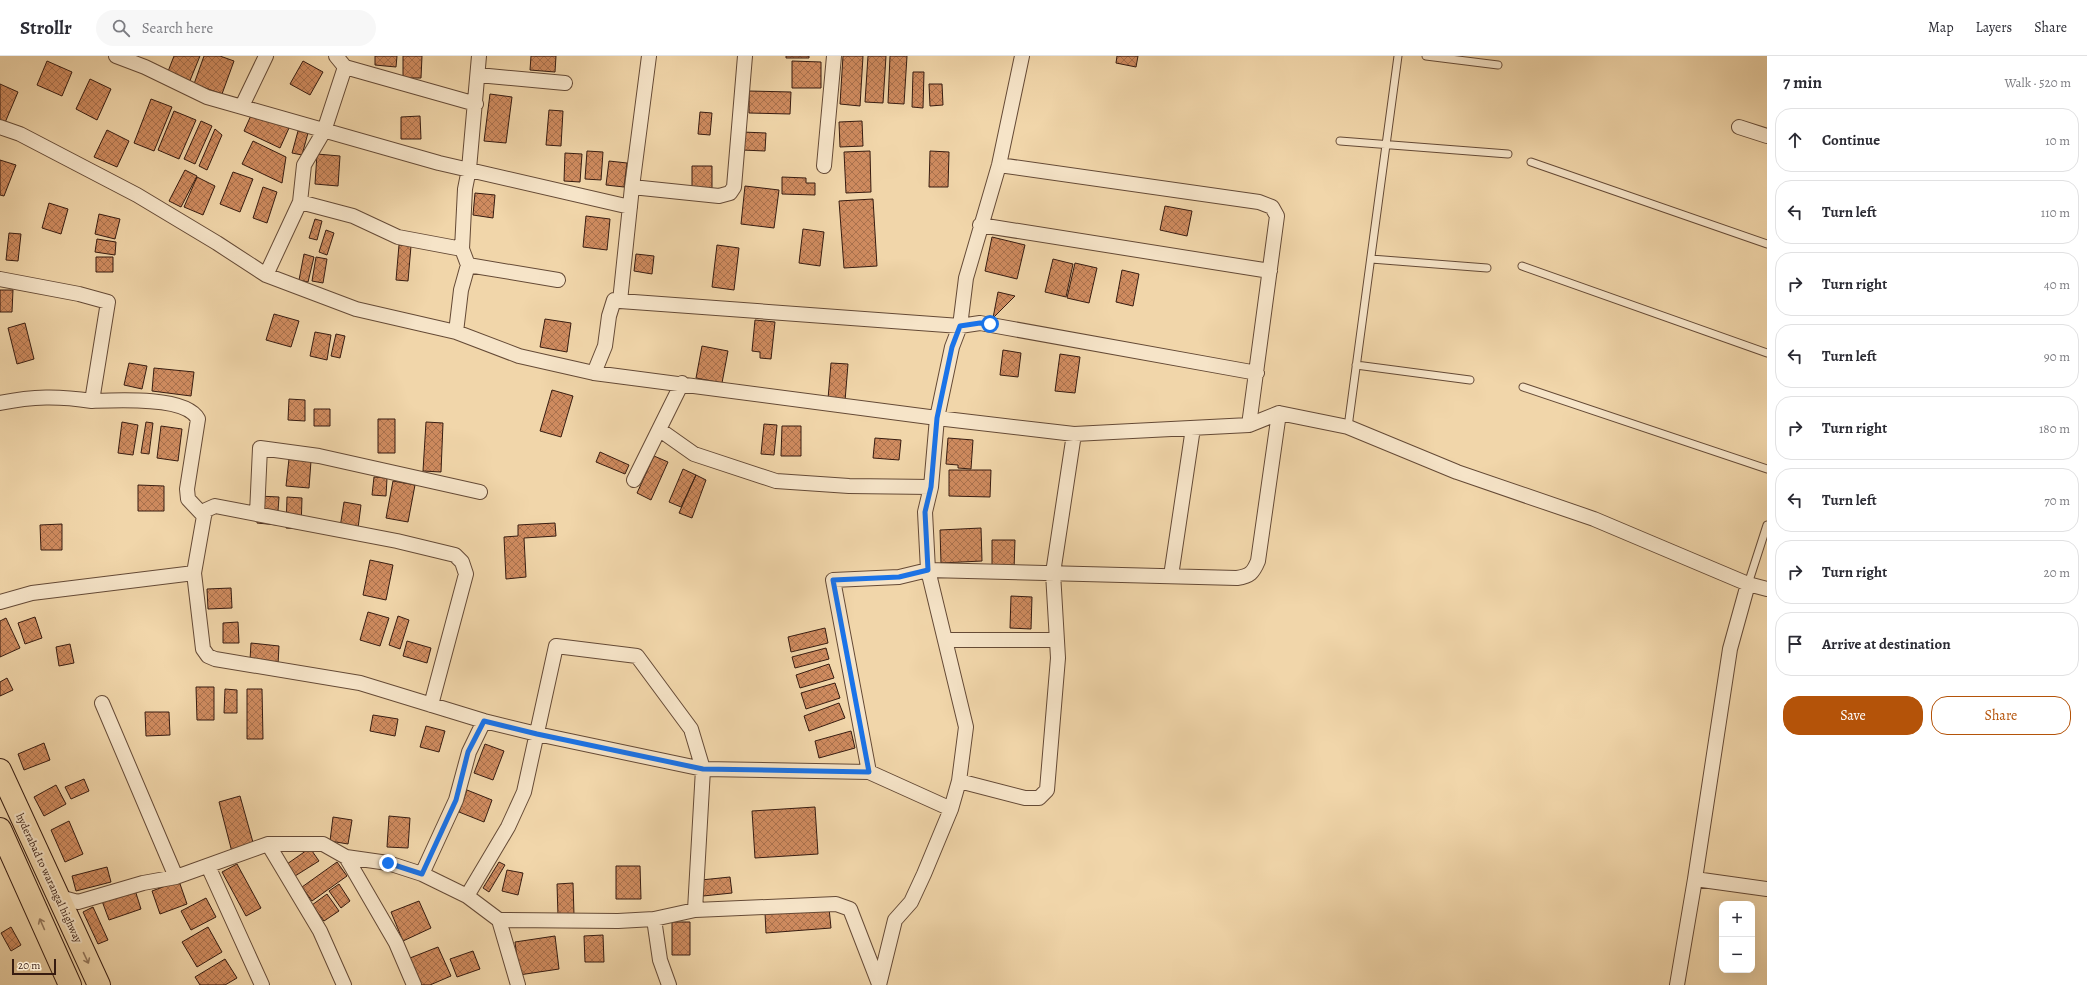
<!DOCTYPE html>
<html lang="en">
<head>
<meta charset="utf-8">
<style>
  :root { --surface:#fff; --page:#f7f7f7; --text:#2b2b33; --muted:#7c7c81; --line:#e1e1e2; --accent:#b45309 }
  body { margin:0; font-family:Alegreya,serif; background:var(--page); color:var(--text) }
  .controls { position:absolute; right:12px; bottom:12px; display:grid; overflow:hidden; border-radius:8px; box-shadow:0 4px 16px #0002 }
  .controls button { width:36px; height:36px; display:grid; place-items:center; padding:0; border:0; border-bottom:1px solid var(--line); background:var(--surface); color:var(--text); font:20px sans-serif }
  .scale { position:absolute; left:12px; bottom:10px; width:44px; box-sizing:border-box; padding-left:4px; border:2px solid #361b10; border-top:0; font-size:11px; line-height:14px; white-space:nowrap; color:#361b10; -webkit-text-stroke:3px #f6e4c8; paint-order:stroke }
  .stop { position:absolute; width:12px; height:12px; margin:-9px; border:3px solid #1a73e8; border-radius:50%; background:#fff }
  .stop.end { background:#1a73e8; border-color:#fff; box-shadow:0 1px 4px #0008 }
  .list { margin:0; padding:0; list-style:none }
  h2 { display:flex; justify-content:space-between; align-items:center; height:52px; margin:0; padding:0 16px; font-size:17px }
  h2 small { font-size:13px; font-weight:400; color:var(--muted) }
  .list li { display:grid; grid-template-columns:26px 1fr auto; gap:12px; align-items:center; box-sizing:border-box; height:64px; margin:0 8px 8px; padding:0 8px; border:1px solid var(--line); border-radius:16px }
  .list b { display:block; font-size:15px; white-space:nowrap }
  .list em { font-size:13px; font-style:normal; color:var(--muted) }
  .actions { display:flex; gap:8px; padding:12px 16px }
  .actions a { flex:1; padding:9px 0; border:1px solid var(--accent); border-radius:16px; text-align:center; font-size:14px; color:var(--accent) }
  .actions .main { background:var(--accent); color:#fff }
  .icon { flex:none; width:22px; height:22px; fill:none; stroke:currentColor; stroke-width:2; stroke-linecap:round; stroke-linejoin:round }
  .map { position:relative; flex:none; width:1767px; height:929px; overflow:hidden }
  header { display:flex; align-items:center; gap:24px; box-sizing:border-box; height:56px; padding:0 20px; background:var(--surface); border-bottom:1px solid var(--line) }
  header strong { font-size:19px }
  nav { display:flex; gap:22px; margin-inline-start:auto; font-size:14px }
  .search { width:280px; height:36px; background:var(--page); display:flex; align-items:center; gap:10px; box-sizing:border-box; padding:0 14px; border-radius:22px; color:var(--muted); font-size:15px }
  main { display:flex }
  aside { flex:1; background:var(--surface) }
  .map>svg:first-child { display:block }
  .building { fill:url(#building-cross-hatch); stroke:#361b10 }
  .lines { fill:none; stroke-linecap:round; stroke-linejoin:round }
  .lane-casing { stroke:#654a36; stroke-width:9 }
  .street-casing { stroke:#654a36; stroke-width:16 }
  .primary-casing { stroke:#361b10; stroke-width:24 }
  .lane { stroke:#f6e4c8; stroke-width:7 }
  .street { stroke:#f6e4c8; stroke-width:14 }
  .primary { stroke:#f1d6aa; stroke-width:22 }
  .oneway { stroke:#94785d }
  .route { stroke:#1a73e8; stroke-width:5 }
  .labels { text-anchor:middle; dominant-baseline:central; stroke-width:4; stroke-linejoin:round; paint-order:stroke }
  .street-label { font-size:11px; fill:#361b10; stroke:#f6e4c8 }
</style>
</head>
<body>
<header>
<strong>Strollr</strong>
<div class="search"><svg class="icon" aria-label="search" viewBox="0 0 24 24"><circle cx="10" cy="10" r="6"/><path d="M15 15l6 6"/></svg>Search here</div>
<nav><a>Map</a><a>Layers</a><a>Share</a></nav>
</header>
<main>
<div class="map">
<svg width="1767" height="929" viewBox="0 0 1767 929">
  <defs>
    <pattern id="building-cross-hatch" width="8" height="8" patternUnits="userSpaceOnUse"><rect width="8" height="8" fill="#cf8b5f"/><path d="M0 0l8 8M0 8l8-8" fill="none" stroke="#a9714d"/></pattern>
  </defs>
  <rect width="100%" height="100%" fill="#f1d6aa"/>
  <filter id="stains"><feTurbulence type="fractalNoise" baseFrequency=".005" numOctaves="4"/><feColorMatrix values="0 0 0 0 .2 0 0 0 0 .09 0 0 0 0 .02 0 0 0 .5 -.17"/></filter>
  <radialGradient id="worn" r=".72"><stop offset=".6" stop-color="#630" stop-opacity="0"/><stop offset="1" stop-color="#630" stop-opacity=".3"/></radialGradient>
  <!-- building -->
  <path class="building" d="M174,0H200L189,27L167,18Z
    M204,0H220L234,5L222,38L194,28Z
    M375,0H397L396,11L375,9Z
    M403,0H422L421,22H403Z
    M531,0H556L555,16L530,14Z
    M786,0H809V2H786Z
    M843,0H863L860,50L840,48Z
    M868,0H886L883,47L865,46Z
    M890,0H907L904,48L888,47Z
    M1117,0H1138L1136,11L1116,7Z
    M47,5L72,16L62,40L37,29Z
    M303,5L323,16L310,39L290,28Z
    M792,5L821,6V32H792Z
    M913,16H924L923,52L912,51Z
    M90,23L111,33L97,64L76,53Z
    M0,28L18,36L4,69L0,67Z
    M929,28H942L943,49L930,50Z
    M749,35L791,36L790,58L749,57Z
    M490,38L512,41L506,87L484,85Z
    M151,43L172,51L154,95L134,87Z
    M549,54L563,55L561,90L546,89Z
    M174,55L196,64L179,103L158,94Z
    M253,55L289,72L280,92L244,75Z
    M700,56L712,57L710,79L698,78Z
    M420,60L421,83H401V61Z
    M201,65L212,70L195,108L184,103Z
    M862,65L863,90L840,91L839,66Z
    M215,73L222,79L207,114L199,110Z
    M107,74L129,85L117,111L94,101Z
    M298,75L308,77L302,99L292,97Z
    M742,76L766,77L765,95L742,94Z
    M253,85L286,101L282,127L242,108Z
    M587,95L603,96L601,124L585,123Z
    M870,95L871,136L846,137L844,96Z
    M930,95L949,96L948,131H929Z
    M565,97L582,98L580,126L564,125Z
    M317,98L340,100L338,130L315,128Z
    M0,104L16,109L4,140L0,139Z
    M609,105L627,107L624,131L606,129Z
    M692,110H712V132H692Z
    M185,114L197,120L181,151L169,145Z
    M233,116L253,123L240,156L220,148Z
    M197,121L215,130L203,159L184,151Z
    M782,121L806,122V127H815V139L782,138Z
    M745,130L779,134L774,172L741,168Z
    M263,131L277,136L267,167L253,162Z
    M475,137L495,139L493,162L473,159Z
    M873,143L877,210L844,212L839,145Z
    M49,147L68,153L61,178L42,172Z
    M1165,150L1192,155L1187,180L1160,174Z
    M99,158L120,163L115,183L95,178Z
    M586,160L610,163L607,194L583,191Z
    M315,163L322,165L317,184L309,182Z
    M803,173L824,176L820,210L799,207Z
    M326,174L334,177L327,199L319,196Z
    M9,177L21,178L18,205L6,204Z
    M992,181L1025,189L1017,223L985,215Z
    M97,183L116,186L115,199L95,196Z
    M399,189L411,190L408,225L396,224Z
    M717,189L739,192L734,234L712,231Z
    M304,198L314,201L308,226L299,224Z
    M636,198L654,200L652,218L634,215Z
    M96,201H113V216H96Z
    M316,201L327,203L323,227L312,225Z
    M1053,203L1073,208L1066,241L1045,236Z
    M1075,207L1097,212L1089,247L1067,242Z
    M1122,214L1139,218L1133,250L1116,246Z
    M0,234H13L12,256H0Z
    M998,236L1015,240L993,262Z
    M274,258L299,265L291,291L266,284Z
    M545,263L571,267L567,296L540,291Z
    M755,264L775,266L771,303L760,302V296L752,295Z
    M25,267L34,303L17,308L8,272Z
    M315,276L331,279L327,304L310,300Z
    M336,278L345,280L340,302L331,300Z
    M702,290L728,295L722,327L696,322Z
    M1003,294L1021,297L1018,321L1000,319Z
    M1060,298L1080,301L1075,337L1055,335Z
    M129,307L147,310L142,333L124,329Z
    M831,307L848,308L845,345L828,343Z
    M154,312L194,316L191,340L152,335Z
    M552,334L573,340L561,381L540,375Z
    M289,343L305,344V365L288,364Z
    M314,353H330V370H314Z
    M378,363H395V397H378Z
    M122,366L138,369L133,399L118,397Z
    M146,366L153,367L149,398L141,397Z
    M426,366L443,367L441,416L423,415Z
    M764,368L777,369L774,399L761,398Z
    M161,370L182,373L178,405L157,402Z
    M782,370H801V400H781Z
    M875,382L901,384L899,404L873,402Z
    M948,382L973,384L971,413L958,412V409L946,408Z
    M600,396L629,409L625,418L596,406Z
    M654,400L668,406L651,444L637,437Z
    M289,403L311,405L309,432L286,430Z
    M683,413L696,419L681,451L669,446Z
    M949,414H991L990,441L949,440Z
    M696,419L706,424L692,462L679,457Z
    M374,421L387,422L386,440L372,439Z
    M393,425L415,429L408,466L386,462Z
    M138,429L164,430V455H138Z
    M258,440L279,441L277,469L257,467Z
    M287,441L302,442L301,473L286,472Z
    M344,446L361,449L357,480L339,478Z
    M555,467L556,480L524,482L526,521L506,523L504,481L518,480V469Z
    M62,468V494H41L40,469Z
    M981,472L982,505L941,507L940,474Z
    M992,484H1015L1014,514H992Z
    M370,504L393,509L386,544L363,539Z
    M231,532L232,552L208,553L207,533Z
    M1011,540L1032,541L1031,573L1010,572Z
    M368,556L389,562L380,590L360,584Z
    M398,560L409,564L400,593L389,589Z
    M35,561L42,582L25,588L18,567Z
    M6,562L20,592L0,601V565Z
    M238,566L239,587H223V567Z
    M825,572L828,587L791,596L788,581Z
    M407,585L431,592L427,607L403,600Z
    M251,587L279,590L278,608L250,604Z
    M70,588L74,607L59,610L56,591Z
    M826,592L829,603L795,612L792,601Z
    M829,608L834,622L800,632L796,619Z
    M7,622L13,634L0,640V626Z
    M835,627L840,642L806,653L801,637Z
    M196,631H214V664H197Z
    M225,633L237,634V657H224Z
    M247,633H262L263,683H247Z
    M839,647L845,662L809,675L804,660Z
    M145,656H169L170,679L146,680Z
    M373,659L398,663L395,680L370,675Z
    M426,670L445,675L439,696L420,691Z
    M851,675L855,692L819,702L815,685Z
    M44,687L50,704L24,714L18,698Z
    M485,688L504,695L493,724L474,717Z
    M84,723L89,735L71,743L65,731Z
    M56,729L66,748L44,760L34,741Z
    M467,734L492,744L484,766L459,756Z
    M240,740L254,790L232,796L219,746Z
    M815,751L818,798L755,802L752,755Z
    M389,760L410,762L408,792L387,791Z
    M333,761L352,764L348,788L330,785Z
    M69,765L83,798L65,806L51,774Z
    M310,792L319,805L295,820L287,808Z
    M337,806L347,820L312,845L302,831Z
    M499,806L505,809L489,836L483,832Z
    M237,808L261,852L246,860L222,816Z
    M616,810H640L641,843H616Z
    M107,811L111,826L76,835L72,820Z
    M507,814L523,817L518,839L502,835Z
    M730,821L732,837L703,840L701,824Z
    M179,825L187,848L160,858L152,835Z
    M573,827L574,859L558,860L557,828Z
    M339,828L350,845L341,852L329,835Z
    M135,834L141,853L109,864L102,845Z
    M327,838L339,855L324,865L312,849Z
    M206,842L216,861L191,874L181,855Z
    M419,845L431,872L403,885L391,856Z
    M93,851L108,884L98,888L83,856Z
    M829,852L831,872L766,877L765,857Z
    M672,866H690V899H672Z
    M11,871L21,889L11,895L1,877Z
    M208,871L222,896L197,911L182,886Z
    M603,879L604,906H585L584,880Z
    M555,880L559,913L519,919L515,886Z
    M438,891L451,920L430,929H421L410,902Z
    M473,895L480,913L457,921L450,903Z
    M225,903L237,922L225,929H200L195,921Z"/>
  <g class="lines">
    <defs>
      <path id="lane" d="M1426,0L1498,9
        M1340,85L1508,98
        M1531,106L1767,188
        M1371,203L1487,212
        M1522,210L1767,297
        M1356,309L1470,324
        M1523,331L1767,413
        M1348,371L1398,0
        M1748,528L1767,469"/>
      <path id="street" d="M116,0L145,11L207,41L439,107L630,151
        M336,0L345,11L476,48
        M478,19L565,27
        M242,50L266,0
        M0,71L20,78L137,139L217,187L266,219L356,253L456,276L519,300L594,317L937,362L1074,378L1249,369L1279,357L1348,371L1457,416L1594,463L1748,528
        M1739,71L1767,80
        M999,109L1259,146L1272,151L1277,160L1249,369
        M824,110L834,0
        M632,131L719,140L730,137L734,131L745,0
        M300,146L353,160L398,181L462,193
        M980,169L1270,215
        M468,209L558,224
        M266,219L300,146L304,109L324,75L345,11
        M0,223L79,238L108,246L92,345C59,340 33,340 0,347
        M620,245L960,270L980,267L1257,317
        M456,276L461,234L468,209L462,193L465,133L469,113L479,0
        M594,317L605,290L609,260L614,244L620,245L632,131L649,0
        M92,345C116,344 186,340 198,363L187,433L188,443L204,460
        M660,374L694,398L776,425L849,430L931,431
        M634,424L682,327
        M257,458L260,392L319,400L480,436
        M194,517L203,593L208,600L215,603L360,627L484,665L537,678L703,713L869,716L951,753
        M1171,520L1193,372
        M0,546L32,537L194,517L204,460L206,454L215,450L397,485L455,499L462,506L466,518L431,649
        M945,584H1057
        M102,647L176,821
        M869,716L833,524L899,521L928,514L1237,522C1250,520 1253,517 1258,505L1279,357
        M959,725L1025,742H1039L1047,734L1058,602L1053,517L1074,378
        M268,788L320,875L344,929
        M346,801L396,887L414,929
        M208,810L262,929
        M422,818L456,744L469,696L484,665
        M1695,823L1730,593L1748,528L1767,533
        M56,840L78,846L143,827L176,821L268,788H323L346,801L388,807L422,818L467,840L499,864
        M467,840L508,771L524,736L556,590L637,600L691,673L703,713L695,854L654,863L618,865L499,864L518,929
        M695,854L836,848L850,853L879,928
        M654,863L660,904L669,929
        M879,929L895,864L911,846L924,818L951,753L959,725L966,671L928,514L925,456L931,431L937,362L952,291L960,270L966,222L999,109L1022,0
        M1677,929L1695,823L1767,833"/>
      <path id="primary" d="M0,714L99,929
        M0,773L70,929"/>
    </defs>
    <!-- lane casing -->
    <use href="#lane" class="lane-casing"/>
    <!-- street casing -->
    <use href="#street" class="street-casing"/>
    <!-- primary casing -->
    <use href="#primary" class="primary-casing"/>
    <!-- lane -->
    <use href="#lane" class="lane"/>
    <!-- street -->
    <use href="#street" class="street"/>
    <!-- primary -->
    <use href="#primary" class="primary"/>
  </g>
  <!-- one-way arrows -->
  <defs><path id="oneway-shaft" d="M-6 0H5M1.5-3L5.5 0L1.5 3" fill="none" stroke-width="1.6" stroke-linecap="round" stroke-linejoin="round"/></defs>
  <g class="oneway">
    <use href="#oneway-shaft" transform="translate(42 868) rotate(-114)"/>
    <use href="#oneway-shaft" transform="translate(86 902) rotate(65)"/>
  </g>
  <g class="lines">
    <!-- route -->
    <path class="route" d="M388,807L422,818L456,744L468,696L484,665L537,678L703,713L869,716L833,524L899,521L928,514L925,456L931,431L937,362L952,291L960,270L980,267L990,268"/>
  </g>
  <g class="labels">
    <!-- street labels -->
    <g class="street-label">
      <text transform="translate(49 822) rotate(65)">hyderabad to warangal highway</text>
    </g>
  </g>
  <rect width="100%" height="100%" filter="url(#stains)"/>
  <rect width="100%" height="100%" fill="url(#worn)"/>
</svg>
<div class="controls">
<button>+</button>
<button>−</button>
</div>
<div class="scale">20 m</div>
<div class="stop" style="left:990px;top:268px"></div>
<div class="stop end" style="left:388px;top:807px"></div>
</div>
<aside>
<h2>7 min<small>Walk · 520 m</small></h2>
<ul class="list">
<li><svg class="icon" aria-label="ahead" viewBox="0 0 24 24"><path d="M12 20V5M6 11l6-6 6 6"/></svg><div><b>Continue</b></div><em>10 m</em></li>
<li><svg class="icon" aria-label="left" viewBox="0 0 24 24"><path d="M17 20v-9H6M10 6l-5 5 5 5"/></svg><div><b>Turn left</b></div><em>110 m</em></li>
<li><svg class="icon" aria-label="right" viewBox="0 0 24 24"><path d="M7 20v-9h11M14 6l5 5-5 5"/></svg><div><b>Turn right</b></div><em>40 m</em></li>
<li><svg class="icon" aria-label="left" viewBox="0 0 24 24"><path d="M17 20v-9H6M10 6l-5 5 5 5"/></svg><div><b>Turn left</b></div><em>90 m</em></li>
<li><svg class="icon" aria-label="right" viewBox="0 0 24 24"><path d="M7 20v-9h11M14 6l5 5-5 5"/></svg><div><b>Turn right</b></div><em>180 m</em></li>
<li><svg class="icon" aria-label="left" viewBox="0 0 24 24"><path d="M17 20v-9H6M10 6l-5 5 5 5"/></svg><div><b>Turn left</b></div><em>70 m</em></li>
<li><svg class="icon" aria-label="right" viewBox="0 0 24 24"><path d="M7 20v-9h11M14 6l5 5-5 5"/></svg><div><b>Turn right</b></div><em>20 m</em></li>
<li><svg class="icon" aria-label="arrive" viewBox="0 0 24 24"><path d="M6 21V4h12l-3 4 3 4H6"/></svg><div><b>Arrive at destination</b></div></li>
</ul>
<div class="actions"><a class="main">Save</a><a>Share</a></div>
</aside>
</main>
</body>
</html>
